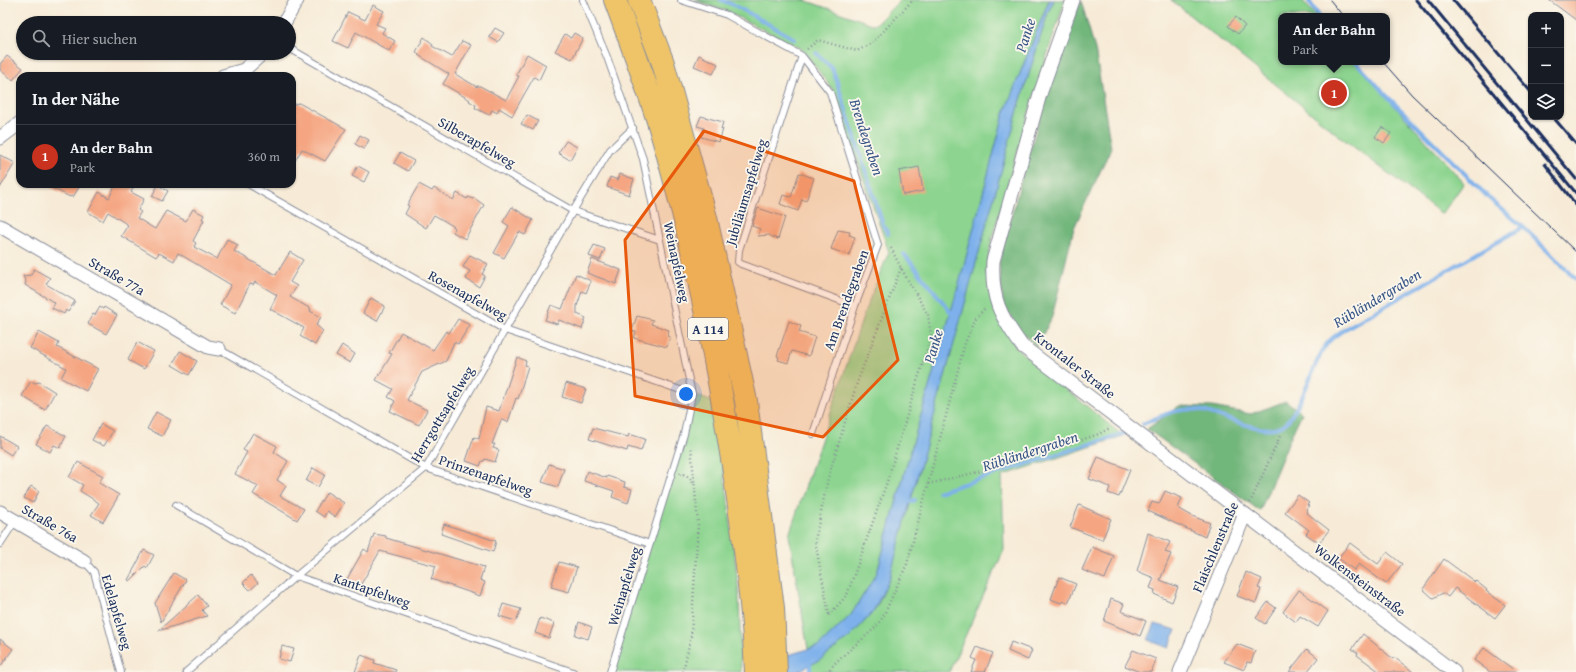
<!DOCTYPE html>
<html lang="de">
<head>
<meta charset="utf-8">
<style>
  :root { --surface:#171b24; --page:#242831; --text:#f1f3f6; --muted:#9ea1a6; --line:#363941; --accent:#c8321e }
  body { margin:0; font-family:"Gentium Book Plus",serif; background:var(--page); color:var(--text) }
  .controls { position:absolute; right:12px; top:12px; display:grid; overflow:hidden; border-radius:8px; box-shadow:0 1px 3px #0004 }
  .controls button { width:36px; height:36px; display:grid; place-items:center; padding:0; border:0; border-bottom:1px solid var(--line); background:var(--surface); color:var(--text); font:20px sans-serif }
  .you { position:absolute; left:686px; top:394px; width:14px; height:14px; margin:-10px; border:3px solid #fff; border-radius:50%; background:#1a73e8; box-shadow:0 0 0 6px #1a73e833 }
  .badge { display:grid; place-items:center; width:26px; height:26px; border-radius:50%; background:var(--accent); color:#fff; font-size:13px; font-weight:700 }
  .pin { position:absolute; translate:-50% -50%; border:2px solid #fff; box-shadow:0 1px 4px #0006 }
  .popup { position:absolute; left:1278px; top:13px; width:112px; height:52px; box-sizing:border-box; display:grid; place-content:center; border-radius:8px; background:var(--surface); filter:drop-shadow(0 1px 3px #0005); font-size:13px; white-space:nowrap; color:var(--muted) }
  .popup b { font-size:15px; color:var(--text) }
  .popup::after { content:''; position:absolute; left:50%; top:100%; margin-left:-8px; border:8px solid transparent; border-top-color:var(--surface) }
  .list { margin:0; padding:0; list-style:none }
  h2 { display:flex; justify-content:space-between; align-items:center; height:52px; margin:0; padding:0 16px; font-size:17px }
  h2 small { font-size:13px; font-weight:400; color:var(--muted) }
  .list li { display:grid; grid-template-columns:26px 1fr auto; gap:12px; align-items:center; box-sizing:border-box; height:64px; padding:0 16px; border-top:1px solid var(--line) }
  .list b { display:block; font-size:15px; white-space:nowrap }
  .list p { margin:0; font-size:13px; white-space:nowrap; color:var(--muted) }
  .list em { font-size:13px; font-style:normal; color:var(--muted) }
  .icon { flex:none; width:22px; height:22px; fill:none; stroke:currentColor; stroke-width:2; stroke-linecap:round; stroke-linejoin:round }
  .map { position:relative; flex:none; width:1576px; height:672px; overflow:hidden }
  .search { position:absolute; background:var(--surface); box-shadow:0 1px 3px #0004; left:16px; top:16px; width:280px; height:44px; display:flex; align-items:center; gap:10px; box-sizing:border-box; padding:0 14px; border-radius:22px; color:var(--muted); font-size:15px }
  .panel { position:absolute; background:var(--surface); box-shadow:0 1px 3px #0004; left:16px; top:72px; width:280px; height:116px; border-radius:12px }
  .map>svg:first-child { display:block }
  .green { fill:#8cd48f; stroke:#548276 }
  .forest { fill:#71b67a; stroke:#46726c }
  .water { fill:#7eb1eb; stroke:#4c70a4 }
  .lines { fill:none; stroke-linecap:round; stroke-linejoin:round }
  .stream { stroke:#7eb1eb; stroke-width:4 }
  .building { fill:#f5a581 }
  .lane-casing { stroke:#898d9a; stroke-width:8 }
  .street-casing { stroke:#898d9a; stroke-width:15 }
  .highway-casing { stroke:#898d9a; stroke-width:24 }
  .path { stroke:#898d9a; stroke-width:2.5; stroke-dasharray:1 3; stroke-linecap:butt }
  .lane { stroke:#fff; stroke-width:6 }
  .street { stroke:#fff; stroke-width:13 }
  .highway { stroke:#efc469; stroke-width:22 }
  .tram { stroke:#1b2f5e; stroke-width:1 }
  .rail { stroke:#1b2f5e; stroke-width:3 }
  .marked { fill:#e8590c; fill-opacity:0.2; stroke:#e8590c; stroke-width:3; stroke-linejoin:round }
  .labels { text-anchor:middle; dominant-baseline:central; stroke-width:3.5; stroke-linejoin:round; paint-order:stroke }
  .shield { fill:#fbf7ec; stroke:#5e6b89; stroke-width:1 }
  .shield-label { font-size:13px; font-weight:bold; fill:#1b2f5e }
  .street-label { font-size:14px; fill:#1b2f5e; stroke:#fbf7ec }
  .water-label { font-size:15px; font-style:italic; fill:#395688; stroke:#fbf7ec }
</style>
</head>
<body>
<div class="map">
<svg width="1576" height="672" viewBox="0 0 1576 672">
  <rect width="100%" height="100%" fill="#fbf7ec"/>
  <filter id="ink" filterUnits="userSpaceOnUse"><feTurbulence type="fractalNoise" baseFrequency=".025" numOctaves="2"/><feDisplacementMap in="SourceGraphic" scale="8" xChannelSelector="R" yChannelSelector="G"/><feConvolveMatrix kernelMatrix="1 2 1 2 8 2 1 2 1" color-interpolation-filters="sRGB"/></filter>
  <filter id="wash" filterUnits="userSpaceOnUse"><feTurbulence type="fractalNoise" baseFrequency=".012" numOctaves="4" result="noise"/><feDisplacementMap in="SourceGraphic" scale="16" xChannelSelector="R" yChannelSelector="G"/><feGaussianBlur stdDeviation="0.9" result="paint"/><feColorMatrix in="noise" values="0 0 0 0 0 0 0 0 0 0 0 0 0 0 0 0 0 1.4 0 .05"/><feComposite in="paint" operator="in"/></filter>
  <g filter="url(#wash)">
    <rect width="100%" height="100%" fill="#f7ebd7"/>
    <!-- green -->
    <path class="green" d="M695,0H804L875,25L900,0H1049L1004,114L959,284L908,460L877,573L851,615L819,646L808,649L789,535L866,308L889,252L833,90L802,49L728,12Z
      M1054,0H1065L1035,92L992,237L986,270L993,308L1017,349L1123,436L1002,476L1004,550L949,672H811L810,665C833,651 855,634 872,613C879,604 884,591 889,580L1019,106L1048,12Z
      M1171,0H1302L1316,16H1281V62H1355L1464,183L1442,214L1342,138Z
      M692,394L713,402L728,499L739,594L741,672H610L684,434Z"/>
    <!-- forest -->
    <path class="forest" d="M1081,1L1095,49L1111,148L1074,228L1052,317L1037,347L1017,327L1003,303L999,263L1022,177L1061,48Z
      M1286,401L1302,413L1291,436L1260,511L1147,429L1179,406L1212,407L1251,414Z"/>
    <!-- water -->
    <path class="water" d="M1049,0H1054L1048,12L1019,106L889,580L873,612L850,637L820,660L797,672H745L788,655L819,646L851,615L877,573L908,460L959,284L1004,114Z
      M1155,624L1176,630L1169,648L1148,640Z"/>
    <g class="lines">
      <!-- stream -->
      <path class="stream" d="M721,0L736,6L795,39
        M1308,0L1319,16
        M816,53L831,67L834,73L883,225L888,234
        M1356,62L1386,95L1491,200L1523,227L1576,279
        M904,254L954,316
        M1143,424C1160,416 1179,407 1198,410C1220,413 1266,440 1286,423C1289,420 1291,416 1293,413C1308,392 1312,365 1326,345C1331,337 1342,331 1350,326L1523,227
        M938,492L1128,432
        M906,503L915,500
        M810,660V672"/>
    </g>
    <g id="blocks">
      <!-- building -->
      <path class="building" d="M1549,0H1576V20Z
        M373,5L384,11L376,24L385,28L382,33L395,41L389,51L356,32L348,48L333,41L348,12L365,20Z
        M1236,17L1245,26L1238,34L1228,26Z
        M495,28L504,33L498,42L489,37Z
        M574,33L583,38L572,59L555,51L565,34L571,38Z
        M424,37L433,44L432,46L452,57L462,41L471,45L455,74L477,87V86H480L506,100L519,76L516,75L527,54L546,65L539,80L534,77L512,116L499,108L497,113L492,110L489,115L475,108L476,105L469,101L470,100L443,84L449,74L418,55L419,54L416,52Z
        M699,55L718,64L713,74L694,66Z
        M7,56L23,68L13,80L0,70V64Z
        M1334,86L1342,93L1333,104L1325,97Z
        M299,103L346,129L325,161L302,149L292,166V105Z
        M527,115L538,121L533,130L521,124Z
        M701,116L723,122L721,129H723L719,142L701,137L704,128L697,126Z
        M1382,127L1391,133L1384,143L1375,137Z
        M360,135L369,140L364,149L355,144Z
        M566,141L577,147L570,160L558,153Z
        M400,153L414,161L408,171L394,163Z
        M0,155L15,163L0,188Z
        M358,166L369,172L364,182L352,176Z
        M919,167L923,191L903,195L899,171Z
        M799,173L814,178L806,201L802,199L798,211L780,204L783,195L791,197Z
        M620,174L634,179L629,195L607,187L610,177L618,180Z
        M44,184H81L73,197L71,196L70,197Z
        M116,184H135L131,192L144,199L138,210L141,212L137,218L155,229L166,211L186,221L193,209L204,215L202,219L204,220L193,241L196,243L194,247L217,259L227,239L238,245L234,251L276,275L290,252L303,260L290,282L297,286L290,297L311,309L310,311L321,317L316,325L323,331L315,345L300,336L304,328L270,309L277,295L255,282L253,285L250,284L235,313L220,305L231,285L178,253L174,261L159,253L156,257L121,236L128,225L108,212L103,221L88,212L99,192L109,198Z
        M419,184L432,191L434,188L453,200L457,193L467,199L468,197L473,199L474,198L484,205L465,239L453,232L455,228L453,226L434,215L426,228L405,214L409,206L407,205Z
        M158,185L168,191L162,201L152,196Z
        M512,207L533,220L525,235L519,232L504,258L494,253L509,226L503,222Z
        M758,208L785,217L778,239L772,237L769,235L758,236L760,229L752,226Z
        M838,230L850,232L849,235L855,237L849,255L831,249Z
        M594,245L605,249L600,260L589,256Z
        M470,255L488,264L482,274L485,276L479,287L466,279L470,271L463,267Z
        M592,259L621,270L616,284L587,273Z
        M34,269L50,278L46,284L75,301L68,312L66,310L64,314L52,308L55,303L25,285L26,282L23,276L31,275Z
        M576,274L591,281L586,293L582,291L577,306V314L586,318L582,329L559,320L557,324L545,320L551,305L562,309Z
        M371,298L385,306L377,321L363,313Z
        M100,307L103,309L104,307L117,315L106,334L88,324L93,314L95,315Z
        M637,316L653,320L651,324L669,330L667,336L670,337L667,347L634,338L636,332L632,331Z
        M458,319L470,325L458,344L454,342L446,361L422,372L407,400L427,410L419,425L390,411L395,401L388,397L393,389L376,380L392,354L389,353L401,332L433,350L446,331L449,333Z
        M789,321L801,326L799,332L815,337L809,356L792,351L788,363L778,360L779,357L777,356Z
        M39,332L59,343L57,347L98,369L86,391L61,378L66,368L30,348Z
        M137,342L154,351L144,369L128,360Z
        M342,345L355,354L350,363L336,355Z
        M180,351L197,361L189,375L172,365Z
        M517,357L526,361L525,365L528,366L518,399L516,398L508,422L501,420L492,444H495L493,448L499,450L495,462L485,459L484,461H482L480,466L466,461L474,437L479,439L486,407L499,411Z
        M31,381L35,383L39,382L55,392L45,410L22,396Z
        M566,383L586,389L581,403L562,397Z
        M156,412L171,420L162,436L147,429Z
        M101,424L113,431L104,446L92,440Z
        M47,426L66,436L60,448L54,445L50,452L36,444Z
        M593,428L628,437L629,434L645,439L641,451L628,447L627,451L589,439Z
        M253,433L277,446L274,452L288,461L277,480L286,486L280,496L304,509L297,520L253,494L258,486L235,474L247,452L243,450Z
        M0,436L17,446L11,455L0,448Z
        M1098,457L1130,470L1119,497L1108,493L1110,487L1089,479Z
        M78,462L103,476L99,483L119,495L103,522L91,515L99,503L80,491L83,485L69,477Z
        M549,464L564,469L558,487L542,482Z
        M313,468L325,475L318,487L306,481Z
        M587,471L607,478V476L625,482L624,487L632,489L628,503L612,497L614,491L584,481Z
        M31,486L39,491L33,503L24,498Z
        M1165,491L1182,498L1178,508L1192,516L1210,523L1205,537L1148,511L1152,502L1159,504Z
        M327,492L344,503L335,517L327,511L324,517L315,511Z
        M1298,495L1309,503L1307,505L1309,506L1306,510L1308,511L1307,513L1329,530L1319,543L1306,534L1309,530L1285,512Z
        M1079,505L1111,519L1102,540L1070,527Z
        M444,524L496,541L493,552L441,534Z
        M1148,533L1170,542L1165,552L1171,554L1160,580L1178,587L1172,602L1154,594L1155,590L1150,588L1154,578L1137,571Z
        M374,534L386,536V538L484,567L480,580L485,582L480,596L431,579L436,566L380,551L360,586L347,579L364,549L368,552Z
        M1350,543L1378,564L1387,552L1402,564L1386,584L1359,564L1354,570L1338,558Z
        M1092,547L1114,556L1105,579L1082,570Z
        M144,550L154,555L147,568L145,566L130,581L128,580Z
        M1444,559L1475,582L1476,581L1487,590L1486,591L1505,605L1495,618L1455,588L1448,597L1443,593L1433,598L1423,589Z
        M559,562L577,567L569,592L551,587Z
        M1246,572L1262,579L1258,588L1261,589L1256,603L1237,596Z
        M174,573L186,580L161,622L155,603Z
        M251,575L258,583L250,590L243,583Z
        M1059,577L1076,584L1068,603L1063,601L1061,603L1051,599Z
        M1299,590L1328,611L1318,627L1300,616L1296,622L1283,612Z
        M198,595L207,606L202,610L207,616L158,631Z
        M1111,599L1124,604L1121,611L1146,621L1140,636L1104,621Z
        M1268,602L1276,608L1265,624L1256,618Z
        M503,604L521,609L516,621L499,616Z
        M540,618L554,623L549,638L535,633Z
        M579,622L592,627L588,639L575,635Z
        M1363,634L1393,659L1394,657L1413,672H1380L1357,655L1358,653L1352,649Z
        M0,639L13,649L0,667Z
        M1011,642L1032,650L1028,660L1008,651Z
        M1237,644L1255,651L1251,663L1247,662L1244,670L1224,662Z
        M282,646L294,649L290,662L279,659Z
        M977,647L993,653L985,672H971L976,660L972,658Z
        M1484,648L1517,672H1490L1474,660Z
        M1307,649L1318,658L1307,672H1289Z
        M1133,650L1156,659L1151,672H1140L1125,666Z
        M361,655L375,660L374,663L396,670L395,672H355Z"/>
    </g>
  </g>
  <g filter="url(#ink)">
    <use href="#blocks" fill-opacity="0" stroke="#898d9a" stroke-width="1"/>
    <g class="lines">
      <defs>
        <path id="lane" d="M583,0L607,57L643,159L692,394L684,434L610,672
          M681,0L727,15L802,56L830,92L878,245L855,306L813,434
          M289,48L573,211L660,240
          M802,56L739,250L738,262L741,264L855,306
          M248,184L505,330L692,394
          M219,349L426,468L650,544
          M176,505L296,576L573,672
          M0,544L15,521
          M84,561L94,572L121,672
          M186,672L296,576L426,468L573,211L610,150L633,128"/>
        <path id="street" d="M1073,0L1040,94L993,261C991,299 1000,316 1022,346L1454,672
          M284,23L297,0
          M223,76L244,70L263,53
          M0,138L20,123
          M0,226L208,347L219,349
          M0,512L84,561
          M1180,672L1245,514"/>
        <path id="highway" d="M615,0C630,40 645,80 658,121C691,231 714,345 732,459C743,529 753,601 756,672
          M639,0L663,63L706,218L746,401L773,608L776,672"/>
      </defs>
      <!-- lane casing -->
      <use href="#lane" class="lane-casing"/>
      <!-- street casing -->
      <use href="#street" class="street-casing"/>
      <!-- highway casing -->
      <use href="#highway" class="highway-casing"/>
      <!-- path -->
      <path class="path" d="M807,49L818,40L857,51L872,43L913,0
        M680,474L681,473L689,477L693,483
        M928,484L1002,466L1099,434L1110,428
        M1250,503L1281,434
        M829,614L815,541L828,478L857,383L901,268
        M829,615L847,595L886,485L931,336L928,315L901,268L890,246
        M683,672L691,636L698,524L691,446
        M827,672L837,661L875,628L883,617L907,564L965,343L976,318L986,307"/>
      <!-- lane -->
      <use href="#lane" class="lane"/>
      <!-- street -->
      <use href="#street" class="street"/>
      <!-- highway -->
      <use href="#highway" class="highway"/>
      <!-- tram -->
      <path class="tram" d="M1330,0L1343,16
        M1383,62L1412,95L1576,252"/>
      <!-- rail -->
      <path class="rail" d="M1416,0L1576,193
        M1428,0L1576,179
        M1453,0L1531,92
        M1553,117L1576,144
        M1545,164L1576,205"/>
    </g>
  </g>
  <!-- marked area -->
  <path class="marked" d="M704,131L854,181L898,360L823,437L635,396L625,240Z"/>
  <g class="labels">
    <!-- shield labels -->
    <rect class="shield" x="688" y="318" width="40" height="22" rx="3"/>
    <g class="shield-label">
      <text x="708" y="329">A 114</text>
    </g>
    <!-- street labels -->
    <g class="street-label">
      <text transform="translate(477 142) rotate(30)">Silberapfelweg</text>
      <text transform="translate(746 192) rotate(-73)">Jubiläumsapfelweg</text>
      <text transform="translate(677 262) rotate(78)">Weinapfelweg</text>
      <text transform="translate(117 276) rotate(30)">Straße 77a</text>
      <text transform="translate(468 295) rotate(29)">Rosenapfelweg</text>
      <text transform="translate(846 300) rotate(-70)">Am Brendegraben</text>
      <text transform="translate(1075 365) rotate(38)">Krontaler Straße</text>
      <text transform="translate(442 414) rotate(-59)">Herrgottsapfelweg</text>
      <text transform="translate(486 475) rotate(19)">Prinzenapfelweg</text>
      <text transform="translate(50 523) rotate(30)">Straße 76a</text>
      <text transform="translate(1215 547) rotate(-67)">Flaischlenstraße</text>
      <text transform="translate(1360 580) rotate(37)">Wolkensteinstraße</text>
      <text transform="translate(624 586) rotate(-73)">Weinapfelweg</text>
      <text transform="translate(372 590) rotate(19)">Kantapfelweg</text>
      <text transform="translate(117 612) rotate(74)">Edelapfelweg</text>
    </g>
    <!-- water labels -->
    <g class="water-label">
      <text transform="translate(1025 35) rotate(-72)">Panke</text>
      <text transform="translate(867 137) rotate(72)">Brendegraben</text>
      <text transform="translate(1377 298) rotate(-31)">Rübländergraben</text>
      <text transform="translate(933 346) rotate(-74)">Panke</text>
      <text transform="translate(1030 451) rotate(-18)">Rübländergraben</text>
    </g>
  </g>
</svg>
<div class="controls">
<button>+</button>
<button>−</button>
<button><svg class="icon" aria-label="layers" viewBox="0 0 24 24"><path d="M12 4l9 5-9 5-9-5zM3 14l9 5 9-5"/></svg></button>
</div>
<div class="you"></div>
<div class="pin badge" style="left:1334px;top:93px">1</div>
<div class="popup"><b>An der Bahn</b>Park</div>
<div class="search"><svg class="icon" aria-label="search" viewBox="0 0 24 24"><circle cx="10" cy="10" r="6"/><path d="M15 15l6 6"/></svg>Hier suchen</div>
<section class="panel">
<h2>In der Nähe<small></small></h2>
<ul class="list">
<li><span class="badge">1</span><div><b>An der Bahn</b><p>Park</p></div><em>360 m</em></li>
</ul>
</section>
</div>
</body>
</html>
